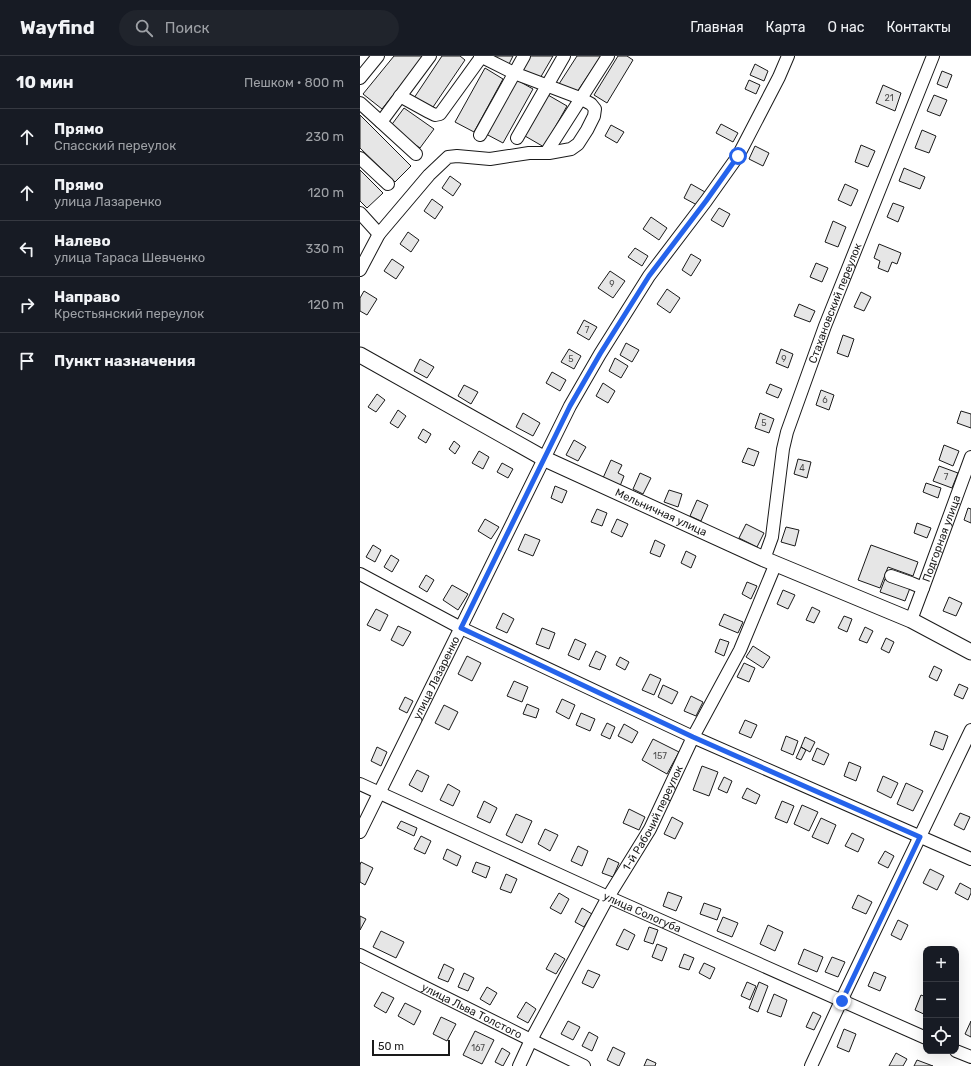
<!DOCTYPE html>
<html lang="ru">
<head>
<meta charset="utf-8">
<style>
  :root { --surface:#171b24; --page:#20242c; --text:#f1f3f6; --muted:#9ea1a6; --line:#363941 }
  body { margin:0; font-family:Rubik,sans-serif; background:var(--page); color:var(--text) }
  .controls { position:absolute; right:12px; bottom:12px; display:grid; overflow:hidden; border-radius:8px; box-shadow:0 4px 16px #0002 }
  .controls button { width:36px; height:36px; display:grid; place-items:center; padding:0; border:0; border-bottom:1px solid var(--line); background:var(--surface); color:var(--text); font:20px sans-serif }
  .scale { position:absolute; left:12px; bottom:10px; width:78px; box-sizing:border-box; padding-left:4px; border:2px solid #1a1a1a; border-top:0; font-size:11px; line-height:14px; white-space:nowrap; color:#1a1a1a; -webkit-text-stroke:3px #fff; paint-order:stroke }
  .stop { position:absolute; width:12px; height:12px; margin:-9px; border:3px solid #2563eb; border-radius:50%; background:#fff }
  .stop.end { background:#2563eb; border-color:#fff; box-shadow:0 1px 4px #0008 }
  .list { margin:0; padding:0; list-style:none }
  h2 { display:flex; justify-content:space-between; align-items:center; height:52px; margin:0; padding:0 16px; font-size:17px }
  h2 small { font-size:13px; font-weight:400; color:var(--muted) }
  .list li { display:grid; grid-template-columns:26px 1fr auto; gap:12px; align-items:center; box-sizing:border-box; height:56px; padding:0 16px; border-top:1px solid var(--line) }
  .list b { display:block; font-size:15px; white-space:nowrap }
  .list p { margin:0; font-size:13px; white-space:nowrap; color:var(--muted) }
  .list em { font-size:13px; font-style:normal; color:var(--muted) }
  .icon { flex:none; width:22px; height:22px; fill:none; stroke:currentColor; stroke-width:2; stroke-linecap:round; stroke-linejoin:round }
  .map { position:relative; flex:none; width:611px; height:1010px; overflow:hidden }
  header { display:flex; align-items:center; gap:24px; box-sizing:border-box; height:56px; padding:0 20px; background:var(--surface); border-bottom:1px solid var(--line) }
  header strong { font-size:19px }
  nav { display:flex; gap:22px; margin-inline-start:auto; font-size:14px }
  .search { width:280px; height:36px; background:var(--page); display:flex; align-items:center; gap:10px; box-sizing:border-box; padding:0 14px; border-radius:22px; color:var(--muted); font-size:15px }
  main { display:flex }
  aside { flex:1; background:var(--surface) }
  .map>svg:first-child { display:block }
  .building { fill:#e6e6e6; stroke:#1a1a1a }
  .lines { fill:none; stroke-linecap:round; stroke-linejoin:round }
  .minor-casing { stroke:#1a1a1a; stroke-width:14 }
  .major-casing { stroke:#1a1a1a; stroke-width:17 }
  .minor { stroke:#fff; stroke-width:12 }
  .major { stroke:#fff; stroke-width:15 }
  .route { stroke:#2563eb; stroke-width:5 }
  .labels { text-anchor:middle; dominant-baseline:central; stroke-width:3; stroke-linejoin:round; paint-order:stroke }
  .number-label { font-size:9px; fill:#4d4d4d }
  .street-label { font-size:11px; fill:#1a1a1a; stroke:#fff }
</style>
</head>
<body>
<header>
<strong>Wayfind</strong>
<div class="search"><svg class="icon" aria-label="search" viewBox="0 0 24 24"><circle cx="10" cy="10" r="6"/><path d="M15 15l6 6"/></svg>Поиск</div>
<nav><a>Главная</a><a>Карта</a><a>О нас</a><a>Контакты</a></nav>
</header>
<main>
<aside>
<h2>10 мин<small>Пешком · 800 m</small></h2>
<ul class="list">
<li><svg class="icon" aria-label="ahead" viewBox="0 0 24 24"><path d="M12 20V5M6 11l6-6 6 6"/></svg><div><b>Прямо</b><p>Спасский переулок</p></div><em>230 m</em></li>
<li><svg class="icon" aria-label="ahead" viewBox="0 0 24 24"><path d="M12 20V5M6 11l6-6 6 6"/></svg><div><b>Прямо</b><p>улица Лазаренко</p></div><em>120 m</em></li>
<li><svg class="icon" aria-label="left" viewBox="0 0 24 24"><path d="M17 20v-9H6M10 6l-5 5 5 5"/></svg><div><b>Налево</b><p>улица Тараса Шевченко</p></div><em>330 m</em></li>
<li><svg class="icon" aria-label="right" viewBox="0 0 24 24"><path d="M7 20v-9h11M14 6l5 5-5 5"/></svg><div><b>Направо</b><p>Крестьянский переулок</p></div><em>120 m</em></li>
<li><svg class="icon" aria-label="arrive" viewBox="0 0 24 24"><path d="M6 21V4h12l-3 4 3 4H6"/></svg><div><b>Пункт назначения</b></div></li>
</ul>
</aside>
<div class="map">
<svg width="611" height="1010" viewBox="0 0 611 1010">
  <rect width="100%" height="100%" fill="#fff"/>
  <!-- building -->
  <path class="building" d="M34,0H64L22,53L3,38Z
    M82,0H100L105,4L71,54L54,42Z
    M131,0H153L148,10Z
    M168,0H193L179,24L160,13Z
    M217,0H241L215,39L199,28Z
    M258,0H267L273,4L247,47L234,39Z
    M395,8L408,15L404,25L390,19Z
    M125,12L143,23L114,76L95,66Z
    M582,15L592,19L587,32L577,28Z
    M157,24L173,33L143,87L126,78Z
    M389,24L400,29L396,38L385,33Z
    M523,29L541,37L535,55L516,47Z
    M188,39L207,50L184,91L165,80Z
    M574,39L587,44L580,60L567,55Z
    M44,52L74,73L60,92L30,71Z
    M0,59L51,110L35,126L0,92Z
    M361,68L378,77L373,86L356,77Z
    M251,69L264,76L257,87L245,80Z
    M562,74L576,80L569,97L555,92Z
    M501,89L515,95L508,111L495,106Z
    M395,90L409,97L403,110L389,103Z
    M544,112L565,121L560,133L539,125Z
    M0,114L23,137L7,152L0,145Z
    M90,120L101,128L93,140L82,132Z
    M331,128L345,136L337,149L324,142Z
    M485,128L498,134L491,150L478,144Z
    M72,143L83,151L75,163L64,155Z
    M533,147L544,151L538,166L527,161Z
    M359,152L370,158L363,171L351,164Z
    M291,161L307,172L299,184L283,173Z
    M473,165L486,171L478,191L465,186Z
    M48,176L59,184L51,196L40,188Z
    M519,188L541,197L537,208L532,206L528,216L518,212L520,205L514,202Z
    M275,192L288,200L282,210L268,201Z
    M331,198L341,204L331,220L322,214Z
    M32,203L44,211L36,223L24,215Z
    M456,207L468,212L462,226L450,221Z
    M250,215L265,225L253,242L238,232Z
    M307,233L320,242L310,257L297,248Z
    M4,235L17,243L7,259L0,255V242Z
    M501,236L511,241L504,255L494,251Z
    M439,248L455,255L450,266L434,260Z
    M224,264L237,271L229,284L217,277Z
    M483,279L494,283L488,301L477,297Z
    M266,287L279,294L272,306L260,299Z
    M209,293L221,300L214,313L201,306Z
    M421,293L433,298L428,312L416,307Z
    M255,302L268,310L261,322L249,315Z
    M60,303L74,311L67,322L54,315Z
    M192,316L206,324L200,335L186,327Z
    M243,327L255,335L248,347L236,340Z
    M410,328L422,333L418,342L406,337Z
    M104,329L118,336L111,348L98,340Z
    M461,334L474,339L469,354L456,349Z
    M17,338L25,344L16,356L8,351Z
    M38,354L46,360L38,372L30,367Z
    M601,355L611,358V372L597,367Z
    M163,357L180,367L173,380L156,371Z
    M400,357L414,363L409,377L395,372Z
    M63,373L71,378L66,387L58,382Z
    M214,384L226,391L218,405L206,399Z
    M94,385L100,390L95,398L89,393Z
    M584,389L599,395L593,410L579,404Z
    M388,392L399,396L394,410L382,406Z
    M119,395L129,401L123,413L112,407Z
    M438,403L451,406L447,422L434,418Z
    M251,404L262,409L258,417L264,420L260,430L243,422Z
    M142,407L153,413L148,422L137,416Z
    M579,410L598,417L592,432L573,425Z
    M280,417L291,422L283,438L273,433Z
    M566,427L581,432L578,442L563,436Z
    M195,430L207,435L202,447L191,442Z
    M309,434L322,438L318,451L304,446Z
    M337,444L348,449L341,465L330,460Z
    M608,452L611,453V467L604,464Z
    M237,453L247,457L242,470L231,466Z
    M125,463L139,471L131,483L118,475Z
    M257,463L268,468L262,481L251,476Z
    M557,467L571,472L567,482L554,477Z
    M386,468L404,477L397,491L379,482Z
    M426,471L439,474L435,490L421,486Z
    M165,478L180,484L173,500L158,494Z
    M295,484L305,489L300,501L290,497Z
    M13,489L21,494L15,506L6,501Z
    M511,489L558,506L553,520L528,511L520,532L498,524Z
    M326,495L336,500L331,512L321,507Z
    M31,499L39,504L32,516L24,511Z
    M66,519L74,524L67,536L59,531Z
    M525,523L550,532L545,545L520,536Z
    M387,526L397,530L391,543L382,538Z
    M92,529L108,538L98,554L83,544Z
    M423,534L435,539L428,553L417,548Z
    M589,541L602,547L596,560L583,555Z
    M452,551L460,555L454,567L446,564Z
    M16,553L28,559L20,575L7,569Z
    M143,557L154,563L147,577L136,572Z
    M364,558L383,566L378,577L359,569Z
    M484,560L492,563L487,576L478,572Z
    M38,570L51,576L43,590L31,584Z
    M505,571L513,575L507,587L499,584Z
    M182,572L195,577L189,593L176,588Z
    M526,582L534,586L529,597L521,593Z
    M215,583L226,588L219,604L208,599Z
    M360,583L369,586L364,600L355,596Z
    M393,590L410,601L403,612L386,601Z
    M236,595L246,600L240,614L229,610Z
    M107,600L121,607L112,625L98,618Z
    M260,601L269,606L265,614L256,609Z
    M384,607L395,612L389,626L377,621Z
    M574,610L582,614L577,625L569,621Z
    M290,618L301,623L294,639L282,634Z
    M154,625L168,631L162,646L147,640Z
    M599,628L608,632L603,643L594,639Z
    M303,629L318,636L312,648L298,641Z
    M331,640L343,646L336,660L324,655Z
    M45,641L53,645L47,657L39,653Z
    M202,643L215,649L209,663L196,656Z
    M167,648L179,653L176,662L163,658Z
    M84,649L98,656L89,674L75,667Z
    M221,657L235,663L230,675L216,669Z
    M385,664L397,669L391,682L379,677Z
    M247,667L255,671L250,683L241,679Z
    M264,668L278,676L272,687L258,680Z
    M575,675L588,680L583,694L570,689Z
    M426,680L438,685L433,699L421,694Z
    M445,681L455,686L450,696L441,691Z
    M293,683L319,696L307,718L282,704Z
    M17,691L27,696L21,710L11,705Z
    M441,691L446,694L441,704L436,702Z
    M457,692L469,698L464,709L452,704Z
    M489,706L501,711L496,725L484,720Z
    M342,710L358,716L349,740L333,734Z
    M57,714L69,720L62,736L49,729Z
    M523,720L538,727L531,742L517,735Z
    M364,721L372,725L367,737L358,733Z
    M546,727L563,735L553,755L537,748Z
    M88,728L100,735L93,750L80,744Z
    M387,732L400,739L396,748L382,742Z
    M124,745L137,752L130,767L117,761Z
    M422,745L434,750L427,767L415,762Z
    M442,749L458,756L449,775L434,768Z
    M269,753L285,761L279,774L263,767Z
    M600,757L610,761L604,774L594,769Z
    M156,758L172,765L162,787L146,779Z
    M312,761L323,767L315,783L304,778Z
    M461,762L476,769L468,788L452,781Z
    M41,765L57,772L54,780L37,772Z
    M185,773L198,779L190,795L178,788Z
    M492,777L504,783L498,796L485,790Z
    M61,780L71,785L65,798L54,793Z
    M218,790L228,795L222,810L211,805Z
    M87,793L101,800L97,810L83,803Z
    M525,795L534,800L528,812L518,807Z
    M248,802L259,807L253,821L242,817Z
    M1,806L13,812L5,829L0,826V809Z
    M116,806L130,811L126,822L112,816Z
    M570,813L584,820L577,834L563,827Z
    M146,818L157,823L151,837L140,833Z
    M600,827L611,833V837L608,844L595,837Z
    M308,836L322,841L316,855L303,850Z
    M199,837L209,843L201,858L190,852Z
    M498,839L512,846L506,858L492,852Z
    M344,847L361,853L357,864L340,858Z
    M222,852L232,858L224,871L215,866Z
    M0,860L6,863L0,874Z
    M363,861L378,867L372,881L357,875Z
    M538,864L548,869L541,884L531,879Z
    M408,869L423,876L415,895L400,888Z
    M289,871L298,874L293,888L284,885Z
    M264,873L275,879L268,894L256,889Z
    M21,875L44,886L36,902L13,891Z
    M297,888L307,892L302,905L292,901Z
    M444,893L463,901L457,916L438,908Z
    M195,897L205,903L196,918L186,913Z
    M324,898L334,902L329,914L319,911Z
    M472,901L485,906L478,921L465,916Z
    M344,907L355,912L350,923L339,917Z
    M84,908L94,913L88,926L78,922Z
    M228,914L240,919L233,932L222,927Z
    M514,916L526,921L520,935L508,930Z
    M104,917L114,922L108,935L98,931Z
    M387,926L396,930L390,944L381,940Z
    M399,926L408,930L398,956L389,952Z
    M127,931L137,937L130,949L120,943Z
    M22,936L34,942L26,957L14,950Z
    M414,938L427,944L421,961L407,956Z
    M561,939L566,941V959L555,954Z
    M166,946L176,953L168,967L157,961Z
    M45,947L61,955L54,969L38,960Z
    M453,956L461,960L454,974L446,971Z
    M81,961L96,968L87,985L73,978Z
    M208,965L220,971L213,984L201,978Z
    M611,965V981L605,978Z
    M484,973L496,978L489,996L477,991Z
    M115,975L134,984L122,1008L103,999Z
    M229,976L238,981L232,995L222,990Z
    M253,991L265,997L259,1010L247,1004Z
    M142,992L150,997L143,1010L135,1006Z
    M536,997L547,1003L543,1010H529Z
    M287,1003L296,1007L295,1010H284Z
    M557,1004L573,1010H554Z"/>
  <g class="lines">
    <defs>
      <g id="minor">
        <path d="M0,22L18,0"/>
        <path d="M40,40L69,56L75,59L80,58L122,0"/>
        <path d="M0,47L56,98"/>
        <path d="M21,66L70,0"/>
        <path d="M120,79L164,0"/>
        <path d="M157,82L204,0"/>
        <path d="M186,97L248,0"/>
        <path d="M0,102L28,128"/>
        <path d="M0,157L19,178"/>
        <path d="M0,214L19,178L69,119L88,101L97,100L130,103L169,97H189L211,93L218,88L227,74L234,60L235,53L231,48L220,42L154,17L120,0"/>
        <path id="s1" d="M404,503L412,481L423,393L427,376L465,270L573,0"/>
        <path d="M0,518L101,572L333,681L611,803"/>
        <path d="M531,520L551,527L563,532"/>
        <path id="s2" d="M551,564L563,532L611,401"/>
        <path id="s3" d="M0,728L248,841L566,982"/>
        <path id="s4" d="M0,776L210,350L240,298L289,220L346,145L378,100L419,21L428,0"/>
        <path id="s5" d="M0,899L171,984L224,1010"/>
        <path d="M596,995L611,1001"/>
        <path id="s6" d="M159,1010L171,984L248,841L290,773L333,681L380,594L416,507"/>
        <path d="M451,1010L481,945L611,674"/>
      </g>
      <g id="major">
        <path id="s7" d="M0,299L185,403L404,503L551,564L611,596"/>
      </g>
    </defs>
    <!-- minor casing -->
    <use href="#minor" class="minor-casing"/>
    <!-- major casing -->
    <use href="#major" class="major-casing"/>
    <!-- minor -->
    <use href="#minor" class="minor"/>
    <!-- major -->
    <use href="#major" class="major"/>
  </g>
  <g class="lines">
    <!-- route -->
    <path class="route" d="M378,100L346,145L289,220L240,298L210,350L101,572L333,681L560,781L482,945"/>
  </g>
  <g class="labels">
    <!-- number labels -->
    <g class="number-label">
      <text x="529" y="42">21</text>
      <text x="252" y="228">9</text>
      <text x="227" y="274">7</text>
      <text x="211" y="303">5</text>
      <text x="424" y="303">9</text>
      <text x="465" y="344">6</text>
      <text x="404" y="367">5</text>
      <text x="442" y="412">4</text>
      <text x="586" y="421">7</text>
      <text x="300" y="700">157</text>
      <text x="118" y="992">167</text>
    </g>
    <!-- street labels -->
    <g class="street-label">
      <text stroke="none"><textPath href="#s1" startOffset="267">Стахановский переулок</textPath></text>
      <text stroke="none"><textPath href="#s7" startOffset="340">Мельничная улица</textPath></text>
      <text stroke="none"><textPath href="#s2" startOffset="87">Подгорная улица</textPath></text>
      <text stroke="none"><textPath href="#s4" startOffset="172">улица Лазаренко</textPath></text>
      <text stroke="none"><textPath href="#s6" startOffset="282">1-й Рабочий переулок</textPath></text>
      <text stroke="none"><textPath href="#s3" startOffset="310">улица Сологуба</textPath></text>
      <text stroke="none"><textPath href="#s5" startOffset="125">улица Льва Толстого</textPath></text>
    </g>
  </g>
</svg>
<div class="controls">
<button>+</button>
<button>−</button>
<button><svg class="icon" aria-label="locate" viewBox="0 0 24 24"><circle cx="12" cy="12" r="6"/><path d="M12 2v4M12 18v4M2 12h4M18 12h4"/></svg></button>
</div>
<div class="scale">50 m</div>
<div class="stop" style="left:378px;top:100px"></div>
<div class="stop end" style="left:482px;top:945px"></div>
</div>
</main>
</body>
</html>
